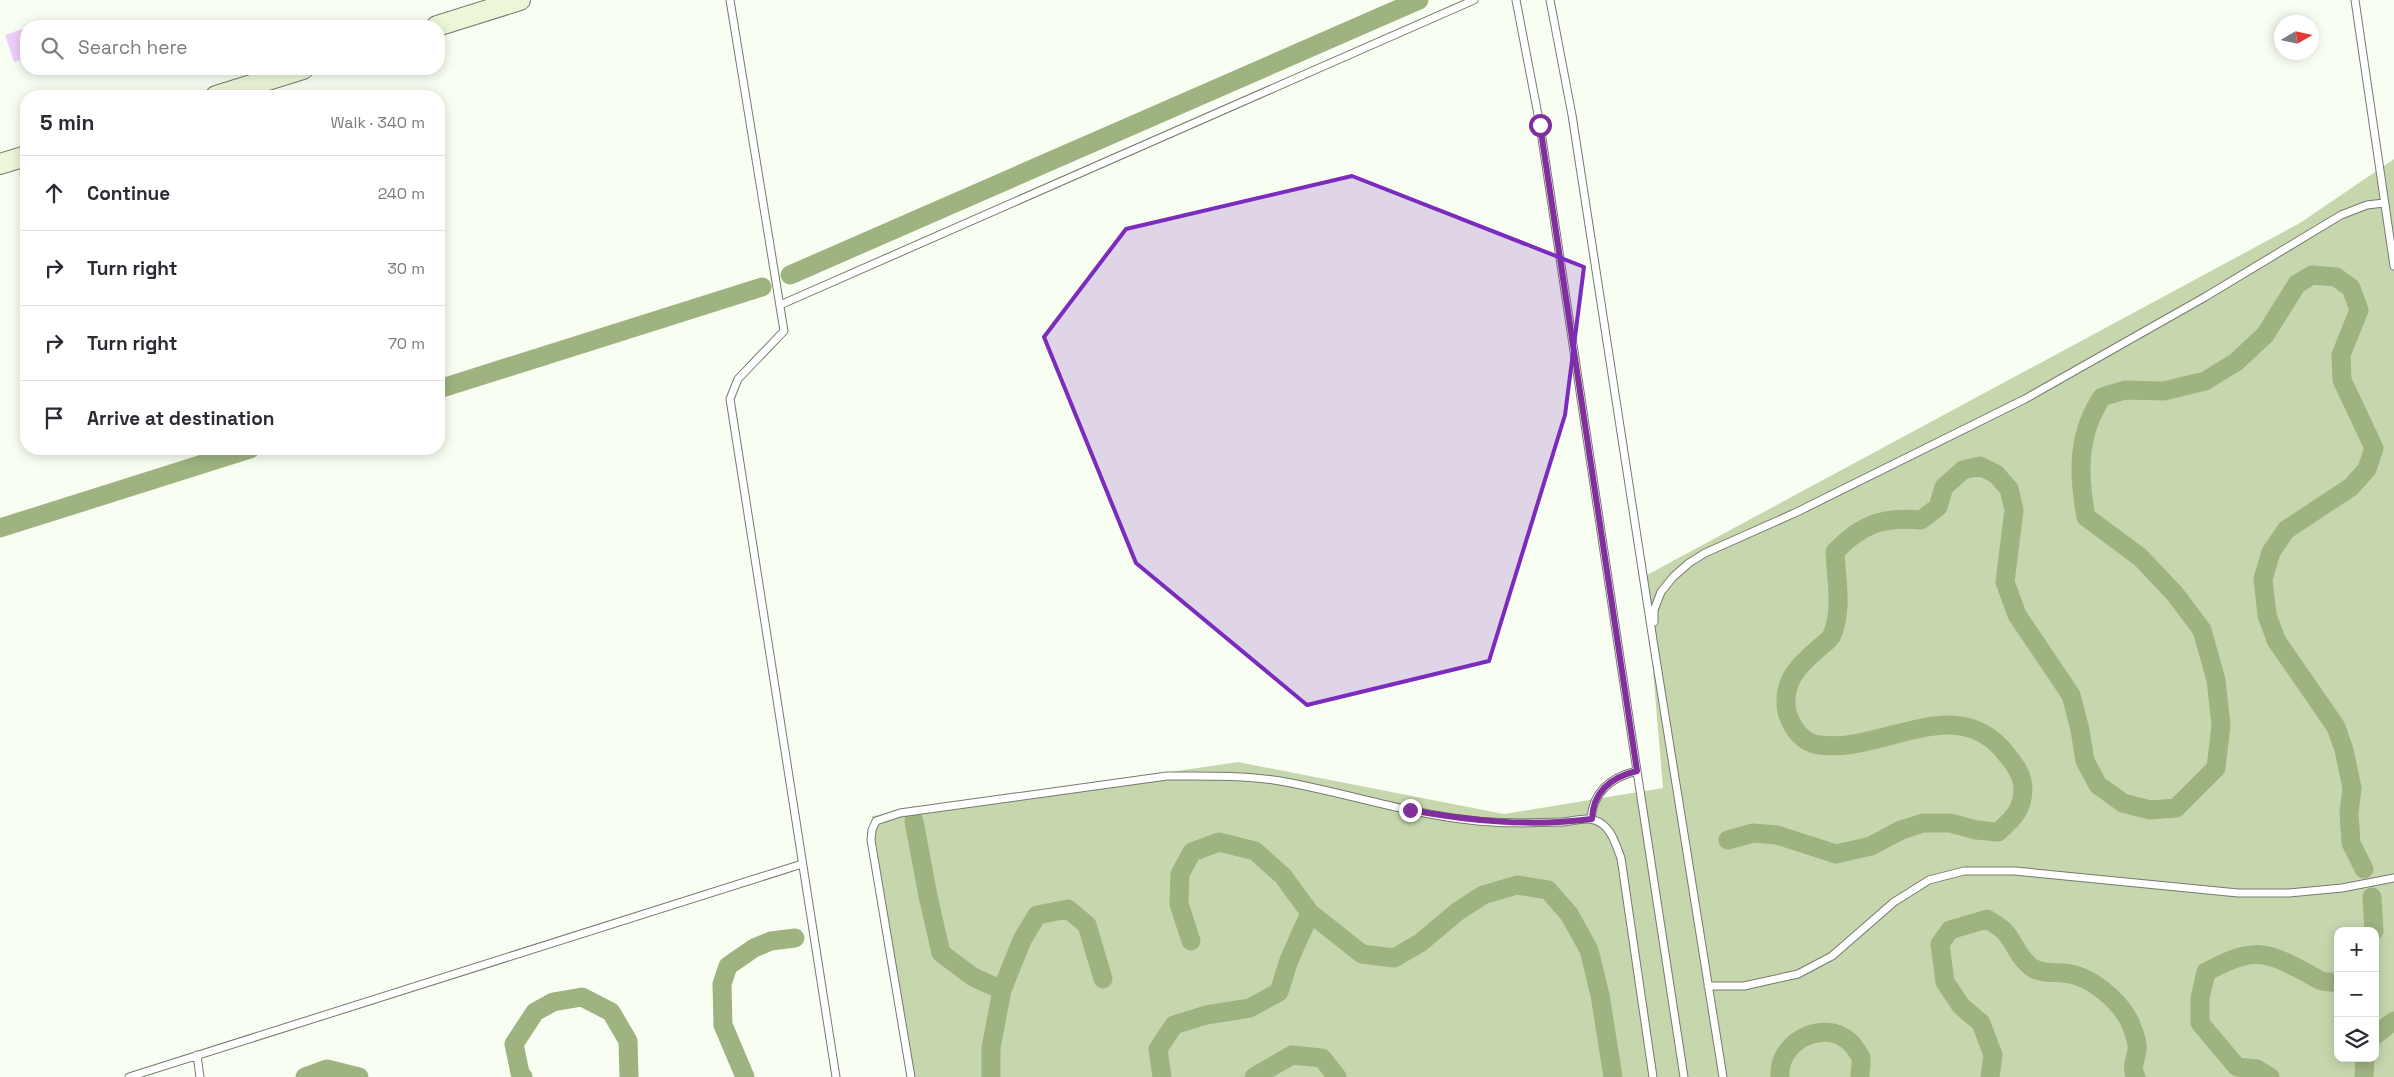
<!DOCTYPE html>
<html lang="en">
<head>
<meta charset="utf-8">
<style>
  :root { --surface:#fff; --page:#f2f2f3; --text:#2b2b33; --muted:#7c7c81; --line:#e1e1e2 }
  body { margin:0; font-family:"Space Grotesk",sans-serif; background:var(--page); color:var(--text) }
  .controls { position:absolute; right:15px; bottom:15px; display:grid; overflow:hidden; border-radius:10px; box-shadow:0 2px 12px #0003 }
  .controls button { width:45px; height:45px; display:grid; place-items:center; padding:0; border:0; border-bottom:1px solid var(--line); background:var(--surface); color:var(--text); font:25px sans-serif }
  .compass { position:absolute; left:2274px; top:15px; width:45px; height:45px; border-radius:50%; background:var(--surface); box-shadow:0 2px 12px #0003; rotate:81deg }
  .stop { position:absolute; width:15px; height:15px; margin:-11px; border:4px solid #822e9c; border-radius:50%; background:#fff }
  .stop.end { background:#822e9c; border-color:#fff; box-shadow:0 1px 5px #0008 }
  .list { margin:0; padding:0; list-style:none }
  h2 { display:flex; justify-content:space-between; align-items:center; height:65px; margin:0; padding:0 20px; font-size:21px }
  h2 small { font-size:16px; font-weight:400; color:var(--muted) }
  .list li { display:grid; grid-template-columns:32px 1fr auto; gap:15px; align-items:center; box-sizing:border-box; height:75px; padding:0 20px; border-top:1px solid var(--line) }
  .list b { display:block; font-size:19px; white-space:nowrap }
  .list em { font-size:16px; font-style:normal; color:var(--muted) }
  .icon { flex:none; width:28px; height:28px; fill:none; stroke:currentColor; stroke-width:2; stroke-linecap:round; stroke-linejoin:round }
  .map { position:relative; flex:none; width:2394px; height:1077px; overflow:hidden }
  .search { position:absolute; background:var(--surface); box-shadow:0 2px 12px #0003; left:20px; top:20px; width:425px; height:55px; display:flex; align-items:center; gap:12px; box-sizing:border-box; padding:0 18px; border-radius:20px; color:var(--muted); font-size:19px }
  .panel { position:absolute; background:var(--surface); box-shadow:0 2px 12px #0003; left:20px; top:90px; width:425px; height:365px; border-radius:20px }
  .map>svg:first-child { display:block }
  .green { fill:#c6d7ae; fill-rule:evenodd }
  .lines { fill:none; stroke-linecap:round; stroke-linejoin:round }
  .canal { stroke:#9fb380; stroke-width:19 }
  .building { fill:#f0cefd }
  .service-casing { stroke:#767a6f; stroke-width:9 }
  .secondary-casing { stroke:#767a6f; stroke-width:22 }
  .service { stroke:#fff; stroke-width:7 }
  .secondary { stroke:#ecf7d8; stroke-width:20 }
  .route { stroke:#822e9c; stroke-width:6 }
  .marked { fill:#7b2cbf; fill-opacity:0.2; stroke:#7b2cbf; stroke-width:4; stroke-linejoin:round }
</style>
</head>
<body>
<div class="map">
<svg width="2394" height="1077" viewBox="0 0 2394 1077">
  <rect width="100%" height="100%" fill="#f9fef2"/>
  <!-- green -->
  <path class="green" d="M2394,159V1077H910L872,816L1238,762L1504,814L1663,788L1645,576L2300,223ZM2338,931H2375V1058H2338Z"/>
  <g class="lines">
    <!-- canal -->
    <path class="canal" d="M790,275L1419,0
      M439,389L762,287
      M0,528L250,449
      M914,821L928,896L941,953L973,977L1002,990L991,1048V1077
      M1728,840L1753,833L1777,835L1836,854L1871,846L1901,830L1923,823H1950L1976,830L1998,832C2013,819 2023,809 2023,789C2023,776 2015,764 2007,755C1958,689 1883,754 1819,745C1803,743 1793,729 1788,715C1786,711 1786,705 1786,700C1786,677 1802,663 1819,648C1823,644 1830,640 1832,635C1843,609 1836,579 1835,552C1860,525 1883,516 1921,520L1938,507L1944,487L1963,470L1980,466L1996,474L2009,489L2014,510L2005,582L2017,615L2071,695L2080,730L2085,761L2098,785L2123,803L2150,810L2176,808L2216,768L2221,725L2216,680L2202,630L2175,594L2140,557L2086,517C2078,474 2077,435 2102,397L2125,390L2164,391L2205,381L2236,362L2265,335L2297,284L2312,275L2336,277L2351,288L2359,310L2341,355L2342,380L2374,448L2367,469L2351,487L2286,530L2271,552L2263,579L2267,615L2276,640L2336,727L2344,750L2352,788L2349,813L2351,843L2364,869
      M2372,897L2374,931
      M1191,941L1179,904L1180,874L1192,852L1219,842L1255,851L1283,876L1310,913
      M1002,990L1022,940L1037,915L1068,909L1087,925L1103,979
      M2375,1035L2394,1021
      M305,1077L327,1069L359,1077
      M523,1077L520,1073L514,1044L535,1012L553,1002L582,997L611,1012L628,1041L629,1077
      M745,1077L723,1025L722,984L728,966L754,948L771,941L795,938
      M1162,1077L1158,1049L1174,1025L1206,1015L1250,1008L1279,992L1289,960L1310,913L1362,954L1394,958L1420,943L1457,912L1483,895L1517,885L1548,890L1569,914L1589,950L1600,995L1613,1077
      M1254,1077L1292,1055L1322,1058L1337,1077
      M1780,1077C1777,1038 1832,1015 1855,1048C1857,1051 1860,1055 1861,1058C1862,1063 1860,1071 1860,1077
      M1990,1077L1993,1055L1981,1023L1961,1006L1945,982L1940,944L1950,930L1987,919C1993,923 2001,927 2006,933C2015,944 2019,958 2031,967C2041,974 2053,972 2064,973C2090,975 2119,1000 2130,1022C2132,1028 2136,1037 2137,1044C2139,1056 2129,1065 2136,1077
      M2270,1077L2257,1069L2237,1067L2200,1023V998L2206,972C2248,950 2261,948 2303,971C2319,979 2318,983 2338,982
      M2364,1077L2365,1058"/>
  </g>
  <!-- building -->
  <path class="building" d="M26,28V58L14,62L5,35Z"/>
  <g class="lines">
    <defs>
      <path id="service" d="M730,0L784,331L738,379L730,399L836,1077
        M1516,0L1540,125L1637,771C1612,777 1593,791 1591,819
        M1550,0L1572,115L1655,653L1723,1077
        M2355,0L2394,266
        M780,305L1474,0
        M1654,622V610L1661,592L1673,577L1689,563L1705,553L1797,512L2025,399L2205,297L2341,215L2367,205L2384,203
        M1637,771L1684,1077
        M1708,986H1744L1798,974L1832,956L1894,902L1929,880L1964,871H2015L2238,893H2289L2342,888L2394,878
        M197,1055L200,1077
        M129,1077L802,864
        M911,1077L871,840L872,830L876,821L900,813L1167,776C1204,776 1243,775 1280,781C1343,792 1405,813 1469,820C1501,824 1532,823 1564,822C1573,821 1586,817 1594,820C1611,825 1615,843 1621,858L1653,1077"/>
      <path id="secondary" d="M437,26L520,0
        M216,96L303,69
        M0,164L26,156"/>
    </defs>
    <!-- service casing -->
    <use href="#service" class="service-casing"/>
    <!-- secondary casing -->
    <use href="#secondary" class="secondary-casing"/>
    <!-- service -->
    <use href="#service" class="service"/>
    <!-- secondary -->
    <use href="#secondary" class="secondary"/>
  </g>
  <g class="lines">
    <!-- route -->
    <path class="route" d="M1410,810C1471,821 1530,827 1592,819C1593,791 1612,777 1637,771L1540,125"/>
  </g>
  <!-- marked area -->
  <path class="marked" d="M1352,176L1584,267L1565,415L1489,661L1307,705L1136,563L1044,337L1126,229Z"/>
</svg>
<div class="controls">
<button>+</button>
<button>−</button>
<button><svg class="icon" aria-label="layers" viewBox="0 0 24 24"><path d="M12 4l9 5-9 5-9-5zM3 14l9 5 9-5"/></svg></button>
</div>
<svg class="compass" viewBox="-18 -18 36 36"><path d="M0-13l5 13h-10z" fill="#e53935"/><path d="M0 13l5-13h-10z" fill="#7c7c81"/></svg>
<div class="stop" style="left:1540px;top:125px"></div>
<div class="stop end" style="left:1410px;top:810px"></div>
<div class="search"><svg class="icon" aria-label="search" viewBox="0 0 24 24"><circle cx="10" cy="10" r="6"/><path d="M15 15l6 6"/></svg>Search here</div>
<section class="panel">
<h2>5 min<small>Walk · 340 m</small></h2>
<ul class="list">
<li><svg class="icon" aria-label="ahead" viewBox="0 0 24 24"><path d="M12 20V5M6 11l6-6 6 6"/></svg><div><b>Continue</b></div><em>240 m</em></li>
<li><svg class="icon" aria-label="right" viewBox="0 0 24 24"><path d="M7 20v-9h11M14 6l5 5-5 5"/></svg><div><b>Turn right</b></div><em>30 m</em></li>
<li><svg class="icon" aria-label="right" viewBox="0 0 24 24"><path d="M7 20v-9h11M14 6l5 5-5 5"/></svg><div><b>Turn right</b></div><em>70 m</em></li>
<li><svg class="icon" aria-label="arrive" viewBox="0 0 24 24"><path d="M6 21V4h12l-3 4 3 4H6"/></svg><div><b>Arrive at destination</b></div></li>
</ul>
</section>
</div>
</body>
</html>
